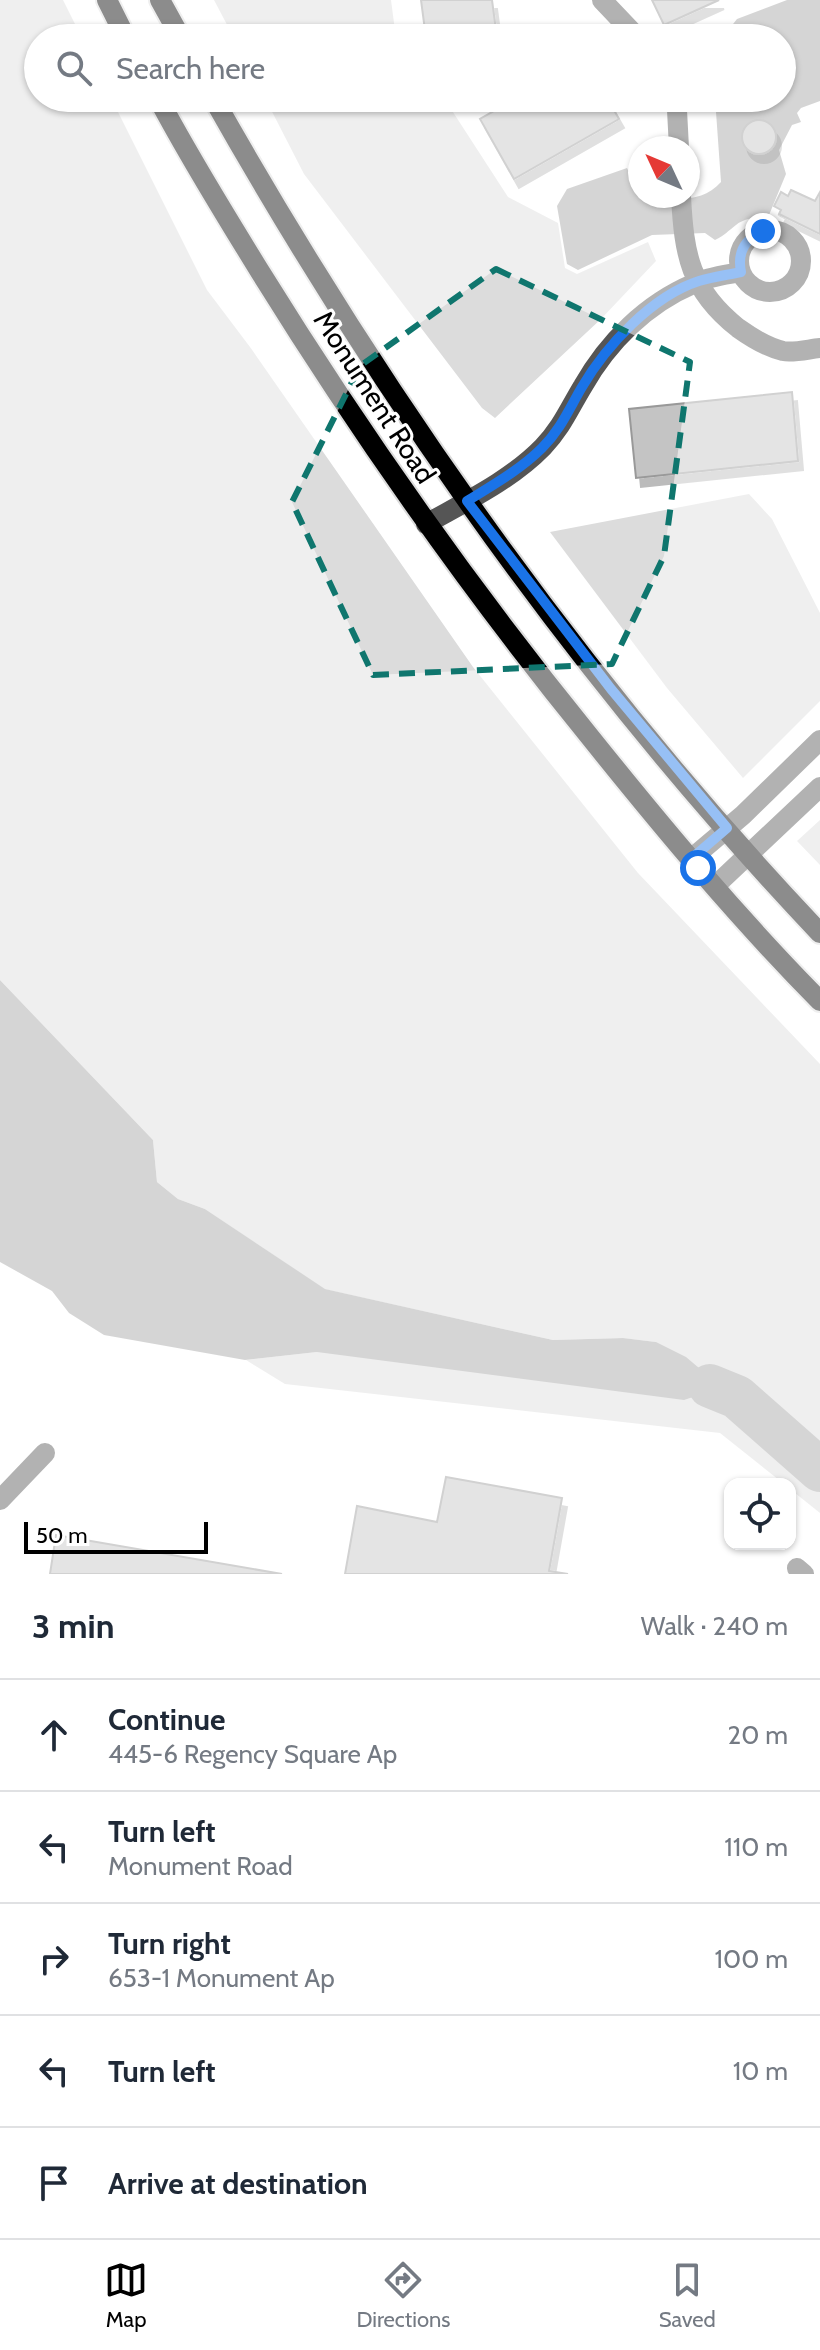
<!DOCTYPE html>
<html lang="en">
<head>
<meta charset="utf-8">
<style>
  :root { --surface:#fff; --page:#f6f6f7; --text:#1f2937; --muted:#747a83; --line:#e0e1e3; --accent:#000 }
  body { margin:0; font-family:Cabin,sans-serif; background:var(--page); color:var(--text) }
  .controls { position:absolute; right:24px; bottom:24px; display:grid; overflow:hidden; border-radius:16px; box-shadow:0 2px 6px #0004 }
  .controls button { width:72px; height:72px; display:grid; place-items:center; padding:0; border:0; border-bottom:2px solid var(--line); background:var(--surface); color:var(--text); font:40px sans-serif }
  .compass { position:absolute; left:628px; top:136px; width:72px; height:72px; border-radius:50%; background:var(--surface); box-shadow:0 2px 6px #0004; rotate:314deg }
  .scale { position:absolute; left:24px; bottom:20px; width:184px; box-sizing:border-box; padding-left:8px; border:4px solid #000; border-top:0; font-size:22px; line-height:28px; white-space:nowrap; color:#000; -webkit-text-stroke:6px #fff; paint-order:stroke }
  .stop { position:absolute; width:24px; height:24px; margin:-18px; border:6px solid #1a73e8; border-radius:50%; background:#fff }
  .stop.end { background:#1a73e8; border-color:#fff; box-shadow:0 2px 8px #0008 }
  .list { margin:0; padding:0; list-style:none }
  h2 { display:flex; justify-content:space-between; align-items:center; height:104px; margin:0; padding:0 32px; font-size:34px }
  h2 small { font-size:26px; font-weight:400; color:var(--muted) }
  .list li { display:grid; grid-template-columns:52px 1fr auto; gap:24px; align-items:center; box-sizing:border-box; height:112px; padding:0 32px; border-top:2px solid var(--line) }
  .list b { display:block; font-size:30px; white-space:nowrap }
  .list p { margin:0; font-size:26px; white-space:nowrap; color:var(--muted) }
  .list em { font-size:26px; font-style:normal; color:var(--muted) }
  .icon { flex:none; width:44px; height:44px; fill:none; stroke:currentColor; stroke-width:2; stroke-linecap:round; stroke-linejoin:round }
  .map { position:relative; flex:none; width:820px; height:1574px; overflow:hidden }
  .search { position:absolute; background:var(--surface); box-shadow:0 2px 6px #0004; left:24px; right:24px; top:24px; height:88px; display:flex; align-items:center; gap:20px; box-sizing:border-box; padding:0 28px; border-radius:44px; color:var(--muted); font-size:30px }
  .sheet { height:664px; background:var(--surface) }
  nav { display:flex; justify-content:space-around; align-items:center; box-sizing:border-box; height:112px; border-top:2px solid var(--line); background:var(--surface); font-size:22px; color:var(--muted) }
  nav a { display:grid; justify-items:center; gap:4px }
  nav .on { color:var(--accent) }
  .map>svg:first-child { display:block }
  .green { fill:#dcdcdc }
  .water { fill:#a3a3a3 }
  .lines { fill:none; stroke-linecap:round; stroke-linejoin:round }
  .river { stroke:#a3a3a3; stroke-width:44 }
  .building { fill:#c4c4c4; stroke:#999; stroke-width:2; filter:url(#shadow) }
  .major-casing { stroke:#dbdbdb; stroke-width:24 }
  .minor { stroke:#555; stroke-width:20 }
  .major { stroke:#000; stroke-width:20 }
  .route { stroke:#1a73e8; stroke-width:10 }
  .marked { fill:none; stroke:#0f766e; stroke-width:6; stroke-dasharray:16 10; stroke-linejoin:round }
  .labels { text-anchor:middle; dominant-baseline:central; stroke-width:6; stroke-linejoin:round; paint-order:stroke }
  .street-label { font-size:28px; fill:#000; stroke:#fff }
</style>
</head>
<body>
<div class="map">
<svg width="820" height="1574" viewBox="0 0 820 1574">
  <defs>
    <filter id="shadow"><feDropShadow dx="5" dy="9" stdDeviation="0" flood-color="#0004"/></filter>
  </defs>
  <rect width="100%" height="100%" fill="#fff"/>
  <!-- green -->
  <path class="green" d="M0,0H63L82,38H38V98H111L207,290L250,347L473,667L638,873L820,1064V1513L790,1489V1484H784L720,1433L285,1384L246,1360L317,1352L656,1342L622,1338L553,1340L324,1289L205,1209L178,1199L157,1182L153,1140L0,980Z
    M214,0H391L396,38H234Z
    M265,98H420L451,109L508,197L558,223L565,268L577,274L648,242L656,261L601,319L495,418L482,408L304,174Z
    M749,494L772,519L820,613V701L743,778L667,688L550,532Z
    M820,820V865L797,841Z"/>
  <!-- water -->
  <path class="water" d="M787,0H820V101L801,108L797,113L801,122L792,125L779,150L786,174L769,215C758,217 745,218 736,225C728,231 725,235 715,240L705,233L652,235L578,270L567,264L557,206L567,189L627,168L640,196C669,198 700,206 721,182L715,98H782V38H722L737,19Z
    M0,980L153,1140L157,1182L178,1199L205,1209L325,1289L553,1340L623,1338L656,1342L686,1357L712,1379L708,1392L684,1400L317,1352L245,1360L104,1335L69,1313L52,1291L0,1262Z"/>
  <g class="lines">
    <!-- river -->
    <path class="river" d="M710,1386L737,1397L820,1470"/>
  </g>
  <!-- building -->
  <path class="building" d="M421,0H492L497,38H426Z
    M652,0H719L664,25Z
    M517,98H607L619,119L514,179L480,119Z
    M742 137a17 17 0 1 1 34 0a17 17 0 1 1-34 0Z
    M791,190L815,201L820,192V234L779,214L781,210L774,206L781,192L788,196Z
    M792,392L798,461L636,478L629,409Z
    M446,1477L562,1498L549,1571L568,1574H345L357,1506L437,1522Z
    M56,1535L282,1574H50Z"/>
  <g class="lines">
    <defs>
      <path id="major" d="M107,0L126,38
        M160,0L181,38
        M158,98C189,157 224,213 259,270C360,433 469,588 590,737C663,828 738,918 820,1001
        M213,98C382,397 583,683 820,933"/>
    </defs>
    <!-- major casing -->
    <use href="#major" class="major-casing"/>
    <!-- minor -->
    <path class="minor" d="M602,0L638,38
      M673,98L677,110L679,148
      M681,196C684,255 690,290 738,328C752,338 766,347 783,351C794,353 809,349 820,348
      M739 261a31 31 0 1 1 62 0a31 31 0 1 1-62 0Z
      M426,524C465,502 511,480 543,447C562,427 569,409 583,386C608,342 646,304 693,284C707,277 725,275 741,272
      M691,859L743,815L820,740
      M715,886L820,787
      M0,1500L45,1453
      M797,1568L804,1574"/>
    <!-- major -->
    <use href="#major" class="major"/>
  </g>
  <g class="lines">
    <!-- route -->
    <path class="route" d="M698,868L691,859L727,828L611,689L467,501C493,485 521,469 542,448C561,429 569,409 582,387C606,346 652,296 699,281C712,277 727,275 741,272C737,252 745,239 763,231"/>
  </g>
  <!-- marked area -->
  <path d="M0 0H820V1574H0ZM496,269L690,362L664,556L612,664L373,675L292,502L360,366Z" fill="#fff" fill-opacity=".55" fill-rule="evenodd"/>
  <path class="marked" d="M496,269L690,362L664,556L612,664L373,675L292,502L360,366Z"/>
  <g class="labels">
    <!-- street labels -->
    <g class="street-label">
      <text transform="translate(375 397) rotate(57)">Monument Road</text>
    </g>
  </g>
</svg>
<div class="controls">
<button><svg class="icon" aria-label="locate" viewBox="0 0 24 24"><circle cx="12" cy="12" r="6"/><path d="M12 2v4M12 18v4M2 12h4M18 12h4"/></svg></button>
</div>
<svg class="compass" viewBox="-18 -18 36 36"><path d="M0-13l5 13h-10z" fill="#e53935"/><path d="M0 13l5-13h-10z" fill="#747a83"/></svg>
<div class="scale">50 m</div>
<div class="stop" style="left:698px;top:868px"></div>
<div class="stop end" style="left:763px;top:231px"></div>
<div class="search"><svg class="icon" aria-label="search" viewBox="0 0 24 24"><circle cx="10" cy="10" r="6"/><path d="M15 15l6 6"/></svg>Search here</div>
</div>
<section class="sheet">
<h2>3 min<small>Walk · 240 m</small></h2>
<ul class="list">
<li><svg class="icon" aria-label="ahead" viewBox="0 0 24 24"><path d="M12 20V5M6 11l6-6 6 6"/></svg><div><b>Continue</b><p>445-6 Regency Square Ap</p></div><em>20 m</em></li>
<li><svg class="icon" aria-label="left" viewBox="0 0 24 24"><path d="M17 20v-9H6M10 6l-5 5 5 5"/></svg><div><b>Turn left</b><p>Monument Road</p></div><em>110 m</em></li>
<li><svg class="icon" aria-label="right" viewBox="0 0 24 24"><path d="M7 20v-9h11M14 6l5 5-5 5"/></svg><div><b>Turn right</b><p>653-1 Monument Ap</p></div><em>100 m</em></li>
<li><svg class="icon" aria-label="left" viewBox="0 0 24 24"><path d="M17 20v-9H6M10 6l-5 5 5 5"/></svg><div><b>Turn left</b></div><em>10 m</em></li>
<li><svg class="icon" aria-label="arrive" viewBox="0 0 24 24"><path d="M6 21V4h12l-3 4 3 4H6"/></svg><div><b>Arrive at destination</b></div></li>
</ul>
</section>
<nav>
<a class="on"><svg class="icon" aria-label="map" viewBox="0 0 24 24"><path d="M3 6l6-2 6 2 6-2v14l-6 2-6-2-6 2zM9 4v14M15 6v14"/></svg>Map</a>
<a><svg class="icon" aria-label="directions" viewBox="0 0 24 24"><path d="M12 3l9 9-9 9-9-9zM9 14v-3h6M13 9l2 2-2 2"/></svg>Directions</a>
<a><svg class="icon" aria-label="saved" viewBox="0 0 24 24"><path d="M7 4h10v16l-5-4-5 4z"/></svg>Saved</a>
</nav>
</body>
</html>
